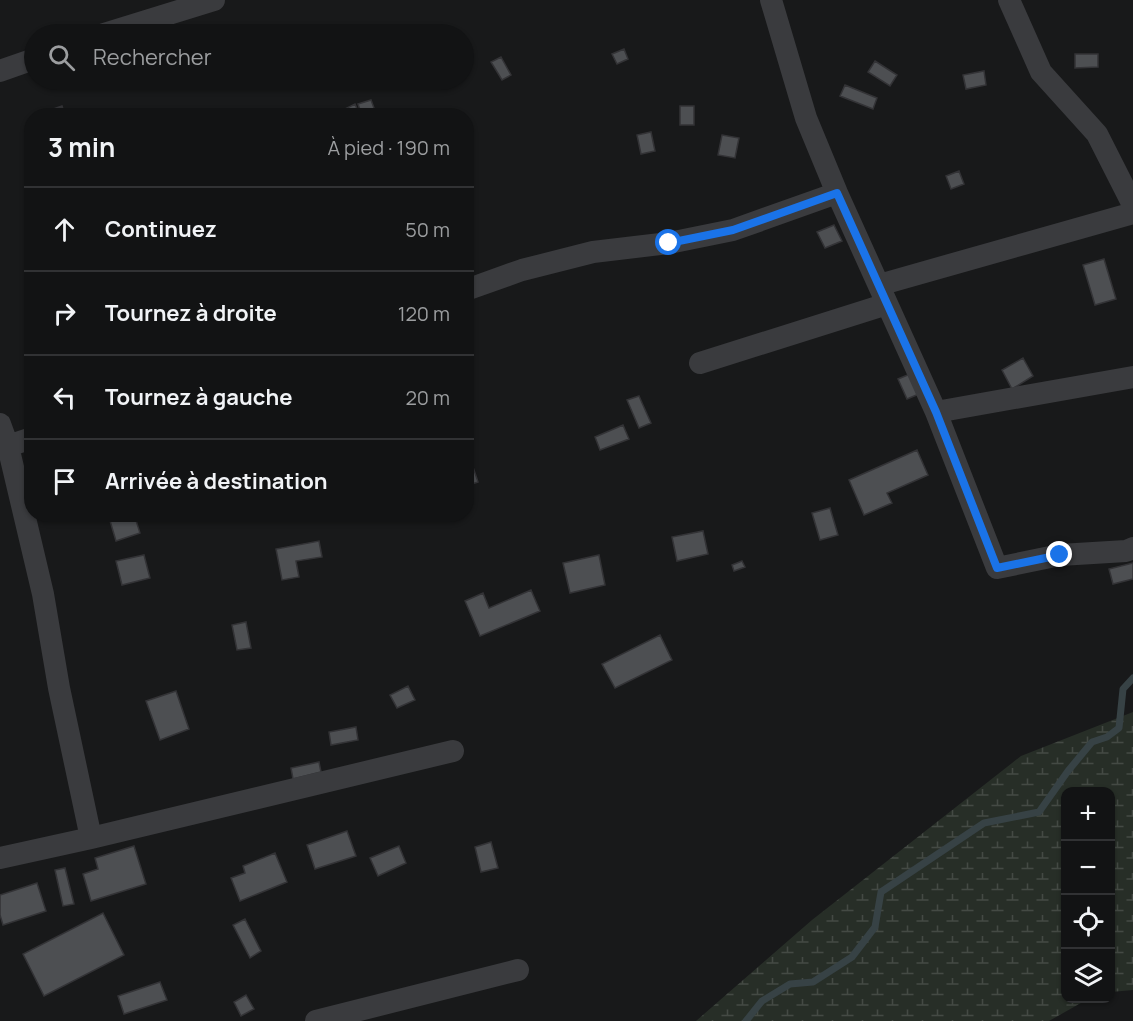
<!DOCTYPE html>
<html lang="fr">
<head>
<meta charset="utf-8">
<style>
  :root { --surface:#121314; --page:#1f2022; --text:#f1f3f6; --muted:#9c9ea0; --line:#313234 }
  body { margin:0; font-family:Manrope,sans-serif; background:var(--page); color:var(--text) }
  .controls { position:absolute; right:18px; bottom:18px; display:grid; overflow:hidden; border-radius:12px; box-shadow:0 2px 4px #0004 }
  .controls button { width:54px; height:54px; display:grid; place-items:center; padding:0; border:0; border-bottom:2px solid var(--line); background:var(--surface); color:var(--text); font:30px sans-serif }
  .stop { position:absolute; width:18px; height:18px; margin:-14px; border:4px solid #1a73e8; border-radius:50%; background:#fff }
  .stop.end { background:#1a73e8; border-color:#fff; box-shadow:0 2px 6px #0008 }
  .list { margin:0; padding:0; list-style:none }
  h2 { display:flex; justify-content:space-between; align-items:center; height:78px; margin:0; padding:0 24px; font-size:26px }
  h2 small { font-size:20px; font-weight:400; color:var(--muted) }
  .list li { display:grid; grid-template-columns:39px 1fr auto; gap:18px; align-items:center; box-sizing:border-box; height:84px; padding:0 24px; border-top:2px solid var(--line) }
  .list b { display:block; font-size:22px; white-space:nowrap }
  .list em { font-size:20px; font-style:normal; color:var(--muted) }
  .icon { flex:none; width:33px; height:33px; fill:none; stroke:currentColor; stroke-width:2; stroke-linecap:round; stroke-linejoin:round }
  .map { position:relative; flex:none; width:1133px; height:1021px; overflow:hidden }
  .search { position:absolute; background:var(--surface); box-shadow:0 2px 4px #0004; left:24px; top:24px; width:450px; height:66px; display:flex; align-items:center; gap:15px; box-sizing:border-box; padding:0 21px; border-radius:33px; color:var(--muted); font-size:22px }
  .panel { position:absolute; background:var(--surface); box-shadow:0 2px 4px #0004; left:24px; top:108px; width:450px; height:414px; border-radius:24px }
  .map>svg:first-child { display:block }
  .wetland { fill:url(#wetland-marsh) }
  .lines { fill:none; stroke-linecap:round; stroke-linejoin:round }
  .stream { stroke:#374245; stroke-width:7 }
  .building { fill:#4d4f52; stroke:#333336; stroke-width:1.5 }
  .street { stroke:#3a3b3e; stroke-width:22 }
  .route { stroke:#1a73e8; stroke-width:8 }
</style>
</head>
<body>
<div class="map">
<svg width="1133" height="1021" viewBox="0 0 1133 1021">
  <defs>
    <pattern id="wetland-marsh" width="20" height="14" patternUnits="userSpaceOnUse" patternTransform="scale(1.5)"><rect width="20" height="14" fill="#272e27"/><path d="M1 5h8M5 5V1M11 12h8M15 12V8" fill="none" stroke="#444a44"/></pattern>
  </defs>
  <rect width="100%" height="100%" fill="#18191a"/>
  <!-- wetland -->
  <path class="wetland" d="M1133,712V990L1111,992L1110,792H1066V998L1088,999L1049,1021H696L812,920L1021,756Z"/>
  <g class="lines">
    <!-- stream -->
    <path class="stream" d="M746,1021L762,1001L790,984L813,982L852,957L875,927L881,892L984,823L1039,812L1068,771L1092,742L1107,737L1119,728L1123,689L1133,678"/>
  </g>
  <!-- building -->
  <path class="building" d="M624,49L628,59L617,64L612,54Z
    M1075,54H1098V67L1075,68Z
    M501,57L511,75L502,80L491,62Z
    M875,61L897,75L890,86L868,72Z
    M984,71L986,85L966,89L963,75Z
    M845,85L877,98L873,109L840,96Z
    M371,100L377,116H362L358,104Z
    M355,104L360,116H331Z
    M62,106L65,116H36V115Z
    M680,106H694V125H680Z
    M651,132L655,151L641,154L637,135Z
    M722,135L739,138L735,158L718,155Z
    M959,171L964,184L951,189L946,176Z
    M466,176L472,187L466,190Z
    M834,225L842,241L825,248L817,232Z
    M1104,259L1116,299L1095,305L1083,265Z
    M1023,358L1033,376L1012,389L1002,370Z
    M910,374L919,394L907,399L898,379Z
    M639,396L651,423L639,428L627,400Z
    M623,425L629,439L600,450L595,437Z
    M466,446L478,482L466,486Z
    M917,450L928,475L887,493L892,503L864,515L849,480Z
    M830,508L838,535L820,540L812,513Z
    M108,514H134L140,533L116,541Z
    M703,531L708,554L677,561L672,537Z
    M319,541L322,557L296,561L299,577L282,580L276,549Z
    M144,555L150,578L122,585L116,561Z
    M599,555L605,585L570,593L563,563Z
    M742,561L745,567L734,571L732,565Z
    M1133,563V579L1113,584L1109,569Z
    M531,590L540,611L480,636L465,601L483,593L489,608Z
    M246,622L251,648L237,650L232,625Z
    M660,635L672,660L615,688L602,664Z
    M408,686L415,700L397,708L390,695Z
    M176,691L189,729L160,740L146,701Z
    M356,727L358,740L331,745L329,732Z
    M319,762L321,772L293,779L291,768Z
    M347,831L356,856L315,869L307,845Z
    M491,842L498,868L481,872L475,847Z
    M134,846L146,884L91,901L83,874L98,869L95,858Z
    M399,846L406,863L378,876L370,858Z
    M275,853L287,882L240,901L231,878L245,873L243,866Z
    M65,868L74,904L63,906L55,870Z
    M37,883L46,911L3,925L0,915V895Z
    M103,913L124,955L44,996L23,954Z
    M245,919L261,951L250,958L233,925Z
    M160,982L167,1000L124,1014L118,996Z
    M246,995L254,1009L241,1016L234,1002Z"/>
  <g class="lines">
    <!-- street -->
    <path class="street" d="M771,0L806,118L837,193L936,412L997,568L1060,555L1126,551L1133,548
      M1009,0L1041,72L1097,134L1133,205
      M104,34L214,0
      M0,71L34,59
      M879,285L1133,213
      M466,290L522,270L593,252L669,243L733,230L837,193
      M700,363L887,304
      M936,412L1133,377
      M0,424L8,446L32,438
      M0,449L8,446L43,594L59,688L91,838
      M0,858L91,838L453,751
      M316,1021L518,970"/>
  </g>
  <g class="lines">
    <!-- route -->
    <path class="route" d="M669,243L733,230L837,193L936,412L997,568L1060,555"/>
  </g>
</svg>
<div class="controls">
<button>+</button>
<button>−</button>
<button><svg class="icon" aria-label="locate" viewBox="0 0 24 24"><circle cx="12" cy="12" r="6"/><path d="M12 2v4M12 18v4M2 12h4M18 12h4"/></svg></button>
<button><svg class="icon" aria-label="layers" viewBox="0 0 24 24"><path d="M12 4l9 5-9 5-9-5zM3 14l9 5 9-5"/></svg></button>
</div>
<div class="stop" style="left:669px;top:243px"></div>
<div class="stop end" style="left:1060px;top:555px"></div>
<div class="search"><svg class="icon" aria-label="search" viewBox="0 0 24 24"><circle cx="10" cy="10" r="6"/><path d="M15 15l6 6"/></svg>Rechercher</div>
<section class="panel">
<h2>3 min<small>À pied · 190 m</small></h2>
<ul class="list">
<li><svg class="icon" aria-label="ahead" viewBox="0 0 24 24"><path d="M12 20V5M6 11l6-6 6 6"/></svg><div><b>Continuez</b></div><em>50 m</em></li>
<li><svg class="icon" aria-label="right" viewBox="0 0 24 24"><path d="M7 20v-9h11M14 6l5 5-5 5"/></svg><div><b>Tournez à droite</b></div><em>120 m</em></li>
<li><svg class="icon" aria-label="left" viewBox="0 0 24 24"><path d="M17 20v-9H6M10 6l-5 5 5 5"/></svg><div><b>Tournez à gauche</b></div><em>20 m</em></li>
<li><svg class="icon" aria-label="arrive" viewBox="0 0 24 24"><path d="M6 21V4h12l-3 4 3 4H6"/></svg><div><b>Arrivée à destination</b></div></li>
</ul>
</section>
</div>
</body>
</html>
